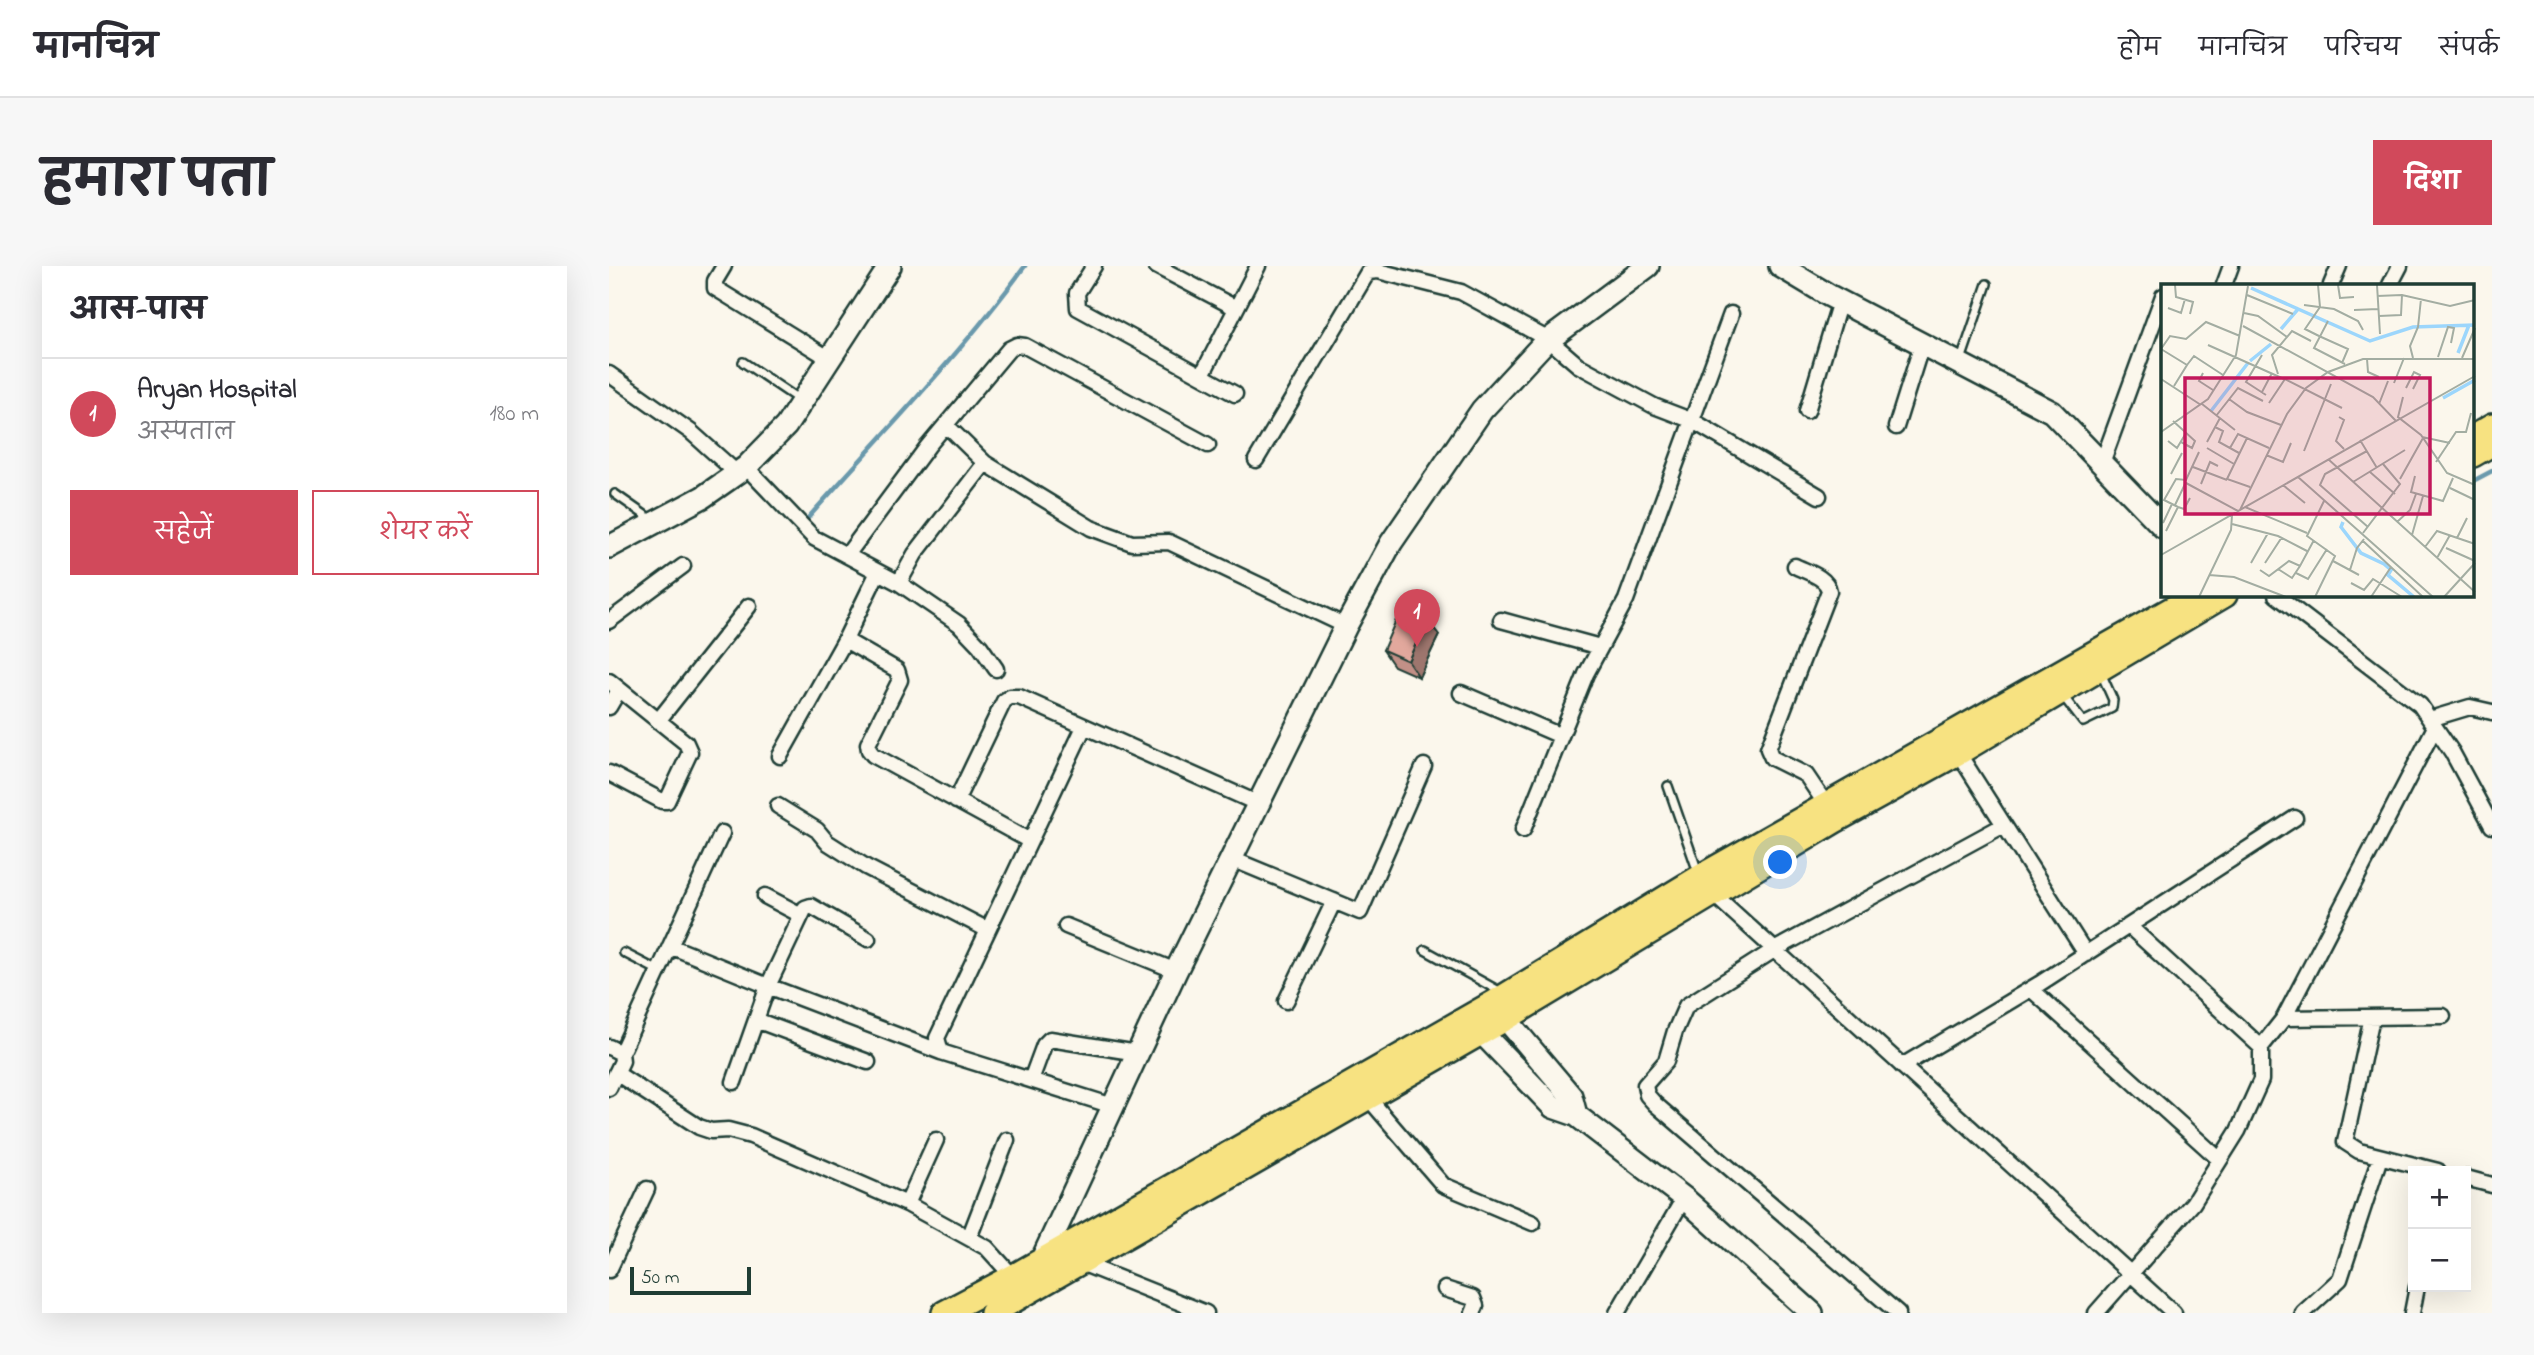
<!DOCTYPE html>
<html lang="hi">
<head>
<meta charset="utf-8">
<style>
  :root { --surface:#fff; --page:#f7f7f7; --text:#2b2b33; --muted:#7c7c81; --line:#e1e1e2; --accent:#d1495b }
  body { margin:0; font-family:"Indie Flower","Playpen Sans Deva",sans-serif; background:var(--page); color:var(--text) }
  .controls { position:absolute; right:21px; bottom:21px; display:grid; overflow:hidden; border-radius:0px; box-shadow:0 7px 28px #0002 }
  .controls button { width:63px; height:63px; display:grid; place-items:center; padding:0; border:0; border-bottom:2px solid var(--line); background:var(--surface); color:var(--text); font:35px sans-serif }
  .scale { position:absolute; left:21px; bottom:18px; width:121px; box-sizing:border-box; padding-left:7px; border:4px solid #1f3d34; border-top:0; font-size:19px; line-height:24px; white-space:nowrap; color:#1f3d34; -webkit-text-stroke:5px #fbf7ec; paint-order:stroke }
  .you { position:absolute; left:1172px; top:597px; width:24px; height:24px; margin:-18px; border:5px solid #fff; border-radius:50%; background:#1a73e8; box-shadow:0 0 0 10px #1a73e833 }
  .badge { display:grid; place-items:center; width:46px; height:46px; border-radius:50%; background:var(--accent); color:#fff; font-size:23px; font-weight:700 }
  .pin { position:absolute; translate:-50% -58px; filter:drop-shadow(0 2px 4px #0008) }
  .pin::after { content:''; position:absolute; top:37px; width:24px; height:21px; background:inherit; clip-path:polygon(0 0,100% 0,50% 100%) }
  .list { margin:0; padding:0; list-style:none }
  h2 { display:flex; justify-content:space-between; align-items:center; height:91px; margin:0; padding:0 28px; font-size:30px }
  h2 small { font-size:23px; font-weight:400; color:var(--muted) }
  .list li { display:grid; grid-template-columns:46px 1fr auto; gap:21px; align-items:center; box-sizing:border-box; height:112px; padding:0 28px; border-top:2px solid var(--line) }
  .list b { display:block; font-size:26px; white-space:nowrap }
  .list p { margin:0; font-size:23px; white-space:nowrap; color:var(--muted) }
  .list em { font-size:23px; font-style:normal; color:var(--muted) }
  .actions { display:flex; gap:14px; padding:21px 28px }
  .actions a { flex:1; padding:16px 0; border:2px solid var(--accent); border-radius:0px; text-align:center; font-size:24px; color:var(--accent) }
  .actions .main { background:var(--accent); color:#fff }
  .map { position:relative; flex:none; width:1883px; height:1047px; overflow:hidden; border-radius:0px }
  header { display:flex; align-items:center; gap:42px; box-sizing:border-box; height:98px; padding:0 35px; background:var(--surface); border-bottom:2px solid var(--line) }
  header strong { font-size:33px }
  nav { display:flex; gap:38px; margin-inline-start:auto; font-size:24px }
  .intro { display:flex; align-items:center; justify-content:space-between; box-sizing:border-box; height:168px; padding:0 42px }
  h1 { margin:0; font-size:49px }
  .button { padding:18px 32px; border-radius:0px; background:var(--accent); color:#fff; font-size:24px; font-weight:700 }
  main { display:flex; gap:42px; padding:0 42px }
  aside { flex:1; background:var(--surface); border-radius:0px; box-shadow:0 7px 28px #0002 }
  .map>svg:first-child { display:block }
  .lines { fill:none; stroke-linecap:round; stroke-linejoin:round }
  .stream { stroke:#6a99ac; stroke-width:4.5 }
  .lane-casing { stroke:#1f3d34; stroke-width:12 }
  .street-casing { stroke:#1f3d34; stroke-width:19 }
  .secondary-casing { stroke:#1f3d34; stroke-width:26 }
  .primary-casing { stroke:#1f3d34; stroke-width:28 }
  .lane { stroke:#fbf7ec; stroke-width:7 }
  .street { stroke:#fbf7ec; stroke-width:14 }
  .secondary { stroke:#fbf7ec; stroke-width:21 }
  .primary { stroke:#f7e281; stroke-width:23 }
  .wall { fill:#c29087; stroke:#1f3d34; stroke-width:2 }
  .shaded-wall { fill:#9e766e; stroke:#1f3d34; stroke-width:2 }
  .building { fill:#e2a89d; stroke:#1f3d34; stroke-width:2 }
  .inset-river { fill:none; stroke:#9cd6fc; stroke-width:3.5 }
  .inset-road { fill:none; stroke:#a3ada2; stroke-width:2 }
  .view { fill:#c2185b; fill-opacity:0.15; stroke:#c2185b; stroke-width:3.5 }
  .inset-edge { fill:none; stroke:#1f3d34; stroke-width:3.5 }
</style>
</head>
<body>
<header>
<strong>मानचित्र</strong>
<nav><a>होम</a><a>मानचित्र</a><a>परिचय</a><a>संपर्क</a></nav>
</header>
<div class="intro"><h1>हमारा पता</h1><a class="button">दिशा</a></div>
<main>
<aside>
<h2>आस-पास<small></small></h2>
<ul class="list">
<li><span class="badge">1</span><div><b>Aryan Hospital</b><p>अस्पताल</p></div><em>180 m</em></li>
</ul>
<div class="actions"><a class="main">सहेजें</a><a>शेयर करें</a></div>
</aside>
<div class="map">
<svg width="1883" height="1047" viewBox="0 0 1883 1047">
  <rect width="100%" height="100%" fill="#fbf7ec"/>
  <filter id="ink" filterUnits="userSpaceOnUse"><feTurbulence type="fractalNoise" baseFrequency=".0143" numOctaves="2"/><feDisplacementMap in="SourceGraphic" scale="14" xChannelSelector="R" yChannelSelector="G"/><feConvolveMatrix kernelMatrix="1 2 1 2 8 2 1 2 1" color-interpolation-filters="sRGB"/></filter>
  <g filter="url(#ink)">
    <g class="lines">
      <!-- stream -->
      <path class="stream" d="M1864,215L1883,205
        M199,252C273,169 351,89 416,0"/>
      <defs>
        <path id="lane" d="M134,96L192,135
          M1351,97L1378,18
          M6,228L43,254
          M1454,430L1474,456L1503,442L1504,434L1492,407
          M1059,520L1090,609
          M816,684L892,726
          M15,687L50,705"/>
        <path id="street" d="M115,0L106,15V22L221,93
          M485,0L468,27L469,42L626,128
          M547,0L627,42
          M1615,19L1622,0
          M1722,19L1730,0
          M1781,19L1791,0
          M0,108L82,166L129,208
          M593,109L649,0
          M1198,145L1231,35
          M337,159L376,197L482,262L523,277L560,276L737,360
          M1287,161L1313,78
          M647,194L759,6L769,5L852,26L940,74L969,99L1045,140L1084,155L1210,230
          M1493,197L1554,30
          M137,201L205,272L290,317L350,358L371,380L387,403
          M238,289L319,180L400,83L408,79L416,80L599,179
          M1186,300C1198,306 1218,311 1220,325L1159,483L1163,492L1197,509L1220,543
          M290,317L306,288L376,197
          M1667,329L1811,439L1843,486L1883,560
          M892,354L991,381
          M0,355L74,300
          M236,374L288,404L291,414L259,478L260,484L264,489L421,575
          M0,415L77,477L81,486L58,535H53L0,507
          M852,427L952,470
          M0,441L10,424
          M1821,453L1861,441L1883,446
          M49,455L140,340
          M475,461L328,772L332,786L504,840
          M1346,482L1477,688
          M171,490L236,374L269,306
          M347,535L395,435L401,431H410L650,538
          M169,540L208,564L218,576L257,601L379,664
          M914,564L977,408L1017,334L1122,48
          M623,593L751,646L815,500
          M1100,624L1565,1047
          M156,630L192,649
          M457,660L567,705
          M61,680L159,720L332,786
          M1422,723L1611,894
          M677,735L725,635
          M1763,751L1736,876L1750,885L1829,905
          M1675,752L1834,750
          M147,754L259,796
          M0,781L12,787L113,567
          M1652,781L1675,752L1826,461
          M1293,800L1430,718L1686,552
          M7,807L90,861L102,865L119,864L142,870L298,938L378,982L407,1014
          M422,814L435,779L441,773L529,787
          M125,816L159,720L196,642L202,640L259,673
          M0,822L13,795L12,787
          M755,827L834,919L924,957
          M1857,912L1883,919
          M298,938L327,874
          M360,972L398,874
          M467,995L597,1047
          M0,1004L38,923
          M836,1023L864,1032L867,1040L864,1047
          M1008,1047L1075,932
          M1289,1047L1046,838L1038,829L1036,819L1057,795L1066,765L1077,740L1165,684L1395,559
          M1487,1047L1584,937L1629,865L1652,814V781L1520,660
          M1694,1047L1731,1013L1771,891
          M1803,1047L1808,1021"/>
        <path id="secondary" d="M1171,0L1221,30L1443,146L1554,261
          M0,281L94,231L137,201L177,160L281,0
          M886,740L962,830L967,849
          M862,752L873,767L944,841L967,849L1075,932L1203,1047
          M428,1004L567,705L737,360L782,277L873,144L934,78L1039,0"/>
        <path id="primary" d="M1864,171L1883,160
          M1864,189L1883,178
          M335,1047L405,1010L884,737L1094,609L1587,329
          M383,1047L898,752L1226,555L1349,487L1616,329"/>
      </defs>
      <!-- lane casing -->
      <use href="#lane" class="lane-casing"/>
      <!-- street casing -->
      <use href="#street" class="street-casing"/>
      <!-- secondary casing -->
      <use href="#secondary" class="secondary-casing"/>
      <!-- primary casing -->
      <use href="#primary" class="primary-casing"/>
      <!-- lane -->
      <use href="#lane" class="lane"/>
      <!-- street -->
      <use href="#street" class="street"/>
      <!-- secondary -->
      <use href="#secondary" class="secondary"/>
      <!-- primary -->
      <use href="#primary" class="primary"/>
    </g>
    <!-- wall -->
    <path class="wall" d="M796,350L818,353L830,369L810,411L785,400L774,384Z"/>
    <!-- shaded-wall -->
    <path class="shaded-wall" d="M818,353L830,369L810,411L799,395Z"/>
    <!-- building -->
    <path class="building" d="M799,344L818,353L799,395L774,384L790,347L796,350Z"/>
  </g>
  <!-- overview -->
  <g transform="translate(1552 18)">
    <rect width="313" height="313" fill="#fbf7ec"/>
    <path class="inset-river" d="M90,4L209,57L252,43L314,41M120,45L138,24M297,69L308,41M89,77L110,60M282,114L314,96M50,127L87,79M182,238L180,243L200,269L223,280L230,286L227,291L253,313"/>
    <path class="inset-road" d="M14,1L15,13L32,18L29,30M157,1L159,23L144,45L158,52M177,1L179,14L193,13M216,1L219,50M86,11L132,30M216,12L241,11L289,22L314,16M143,21L173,25L197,37L202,46M7,24L20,29L24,15M193,26L217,25M83,29L97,32L126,53M218,32L240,31L241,11M167,37L153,64L184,80M82,42L212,113L235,137M158,52L187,65L181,79M47,61L123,95M0,65L9,52L25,55L45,38L79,52M0,65L26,81L13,102M101,71L85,98L105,111M277,73L287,43L293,44L290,59M252,74L249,62L257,43L260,15M301,74L314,44M206,75L207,88L218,93M26,81L33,72L62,91M42,89L38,97L52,106M117,90L111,71L131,47L150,57M0,95L40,121M233,99L243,74M245,104L253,88L259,91L252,105M101,108L111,89M242,113L237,133L260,151L286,189L314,201M68,115L86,128L120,141M108,119L124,95L181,124M41,120L74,146M218,120L227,97M55,132L77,104L102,117M178,133L183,136L175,157L183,165M12,137L34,157L31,164L20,158M54,143L62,147L58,158L78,169M0,148L47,115L75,71L87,2M261,153L289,159M86,154L66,195L89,203M199,156L216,184M7,157L16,164L25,149M46,158L59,134M46,164L73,180M69,164L77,150L108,164M143,167L170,100M206,167L164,190L159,201L207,243M105,171L122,178L130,159M167,175L314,308M275,178L295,148H305L310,129M32,183L66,196M209,188L234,210M10,190L21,169M254,192L250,208L282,217L292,194M137,193L272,313M239,195L262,154M192,198L244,166M25,199L77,227M40,200L49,178L57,182M122,201L144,219M289,204L314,216M14,221L25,198M17,223L3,216L15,195L25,196L38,168M84,223L146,249M79,226L126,130L145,104L167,88L202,75H314M236,238L249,226L255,210M2,239L11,220M71,240L117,252L146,267M5,247L17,223L23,225L29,214M202,249L239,200L222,180M251,251L262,212M296,254L306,234M202,257L262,313M264,263L276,247L314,260M285,264L314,277M0,271L314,92M276,274L289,251M172,277L198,291M90,279L107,249M104,279L121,253M117,285L131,294L139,282M99,286L108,292L128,277L139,282L153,256M189,286L196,264L203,255M135,289L147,295L166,265M48,291L73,293L125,313M190,299L203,306L212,295L241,313M38,313L70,246L71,231M154,313L174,272L146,252L163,217M210,313L230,283M283,313L314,279"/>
    <path class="view" d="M24,94H269V230H24Z"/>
    <rect width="313" height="313" class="inset-edge"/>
  </g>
</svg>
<div class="controls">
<button>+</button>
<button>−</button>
</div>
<div class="scale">50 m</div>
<div class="you"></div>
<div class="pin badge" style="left:808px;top:381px">1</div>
</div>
</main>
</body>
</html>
